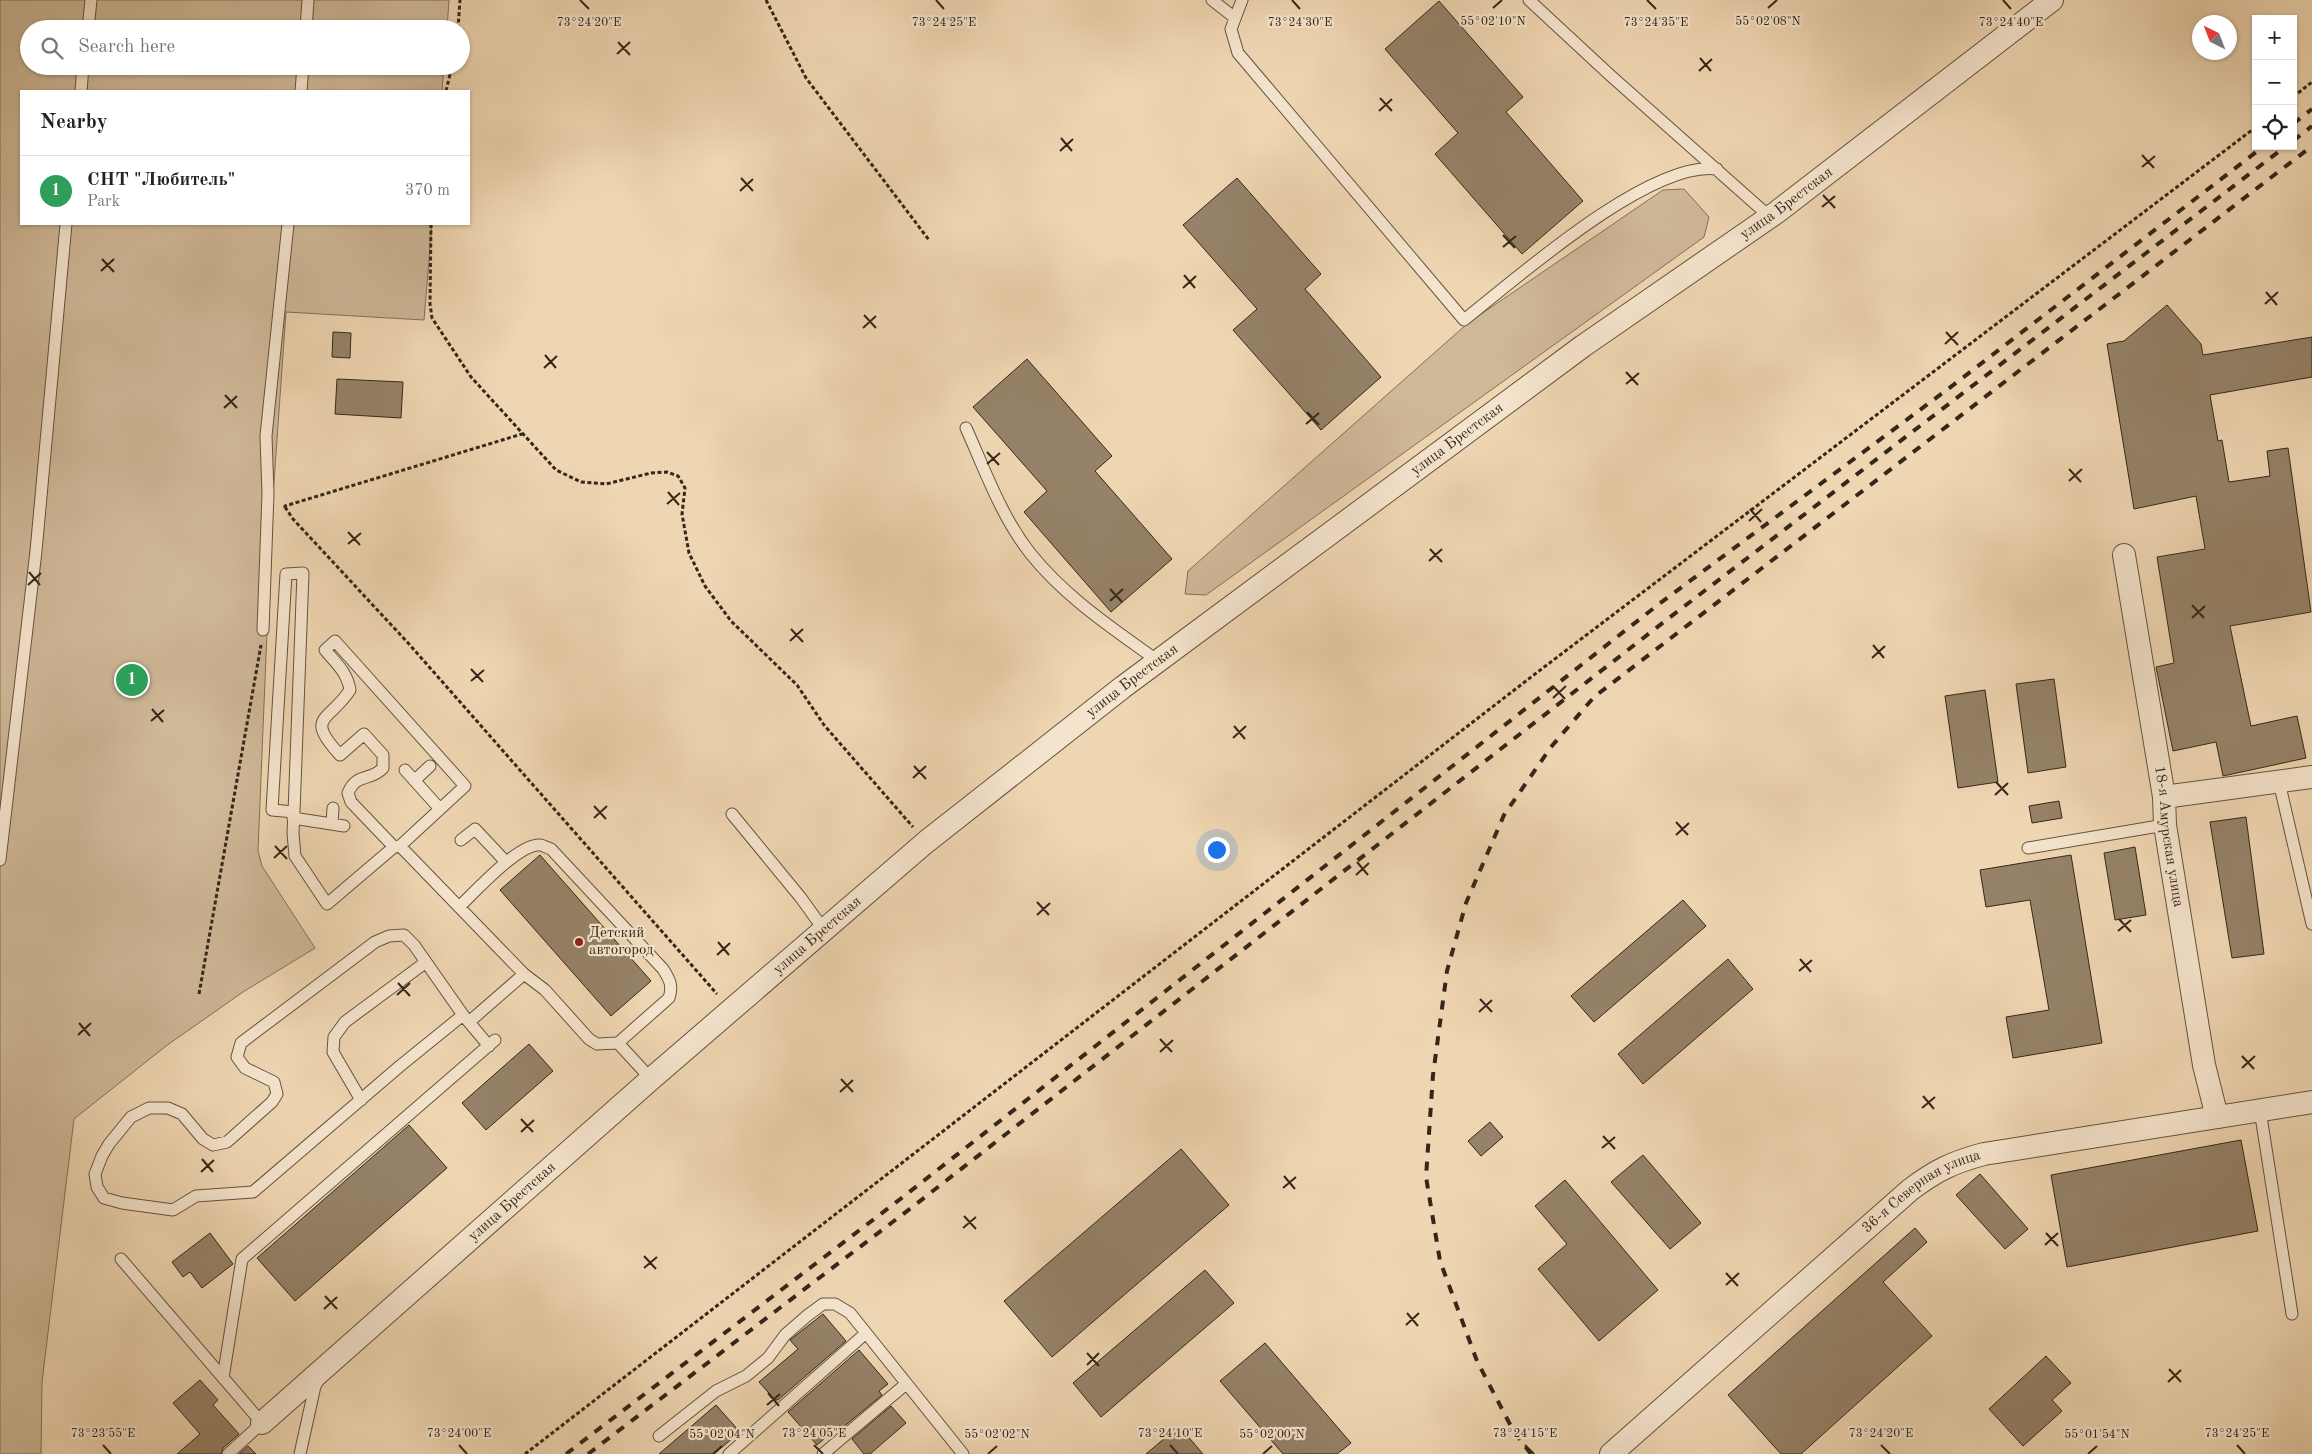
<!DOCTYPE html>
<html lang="en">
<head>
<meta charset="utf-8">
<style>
  :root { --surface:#fff; --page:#f2f2f2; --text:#222; --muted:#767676; --line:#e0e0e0; --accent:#db2777 }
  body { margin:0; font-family:"Old Standard TT",serif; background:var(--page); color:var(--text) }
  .controls { position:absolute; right:15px; top:15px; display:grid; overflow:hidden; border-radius:0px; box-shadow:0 1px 4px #0004 }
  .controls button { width:45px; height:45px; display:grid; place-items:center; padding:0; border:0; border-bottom:1px solid var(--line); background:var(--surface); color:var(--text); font:25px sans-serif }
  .compass { position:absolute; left:2192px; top:15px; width:45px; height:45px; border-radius:50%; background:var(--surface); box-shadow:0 1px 4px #0004; rotate:318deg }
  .you { position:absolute; left:1216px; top:849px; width:18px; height:18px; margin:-12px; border:4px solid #fff; border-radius:50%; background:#1a73e8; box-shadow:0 0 0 8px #1a73e833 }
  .badge { display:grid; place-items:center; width:32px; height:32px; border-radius:50%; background:var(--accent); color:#fff; font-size:16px; font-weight:700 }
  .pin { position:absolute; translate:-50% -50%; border:2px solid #fff; box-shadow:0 1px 5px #0006 }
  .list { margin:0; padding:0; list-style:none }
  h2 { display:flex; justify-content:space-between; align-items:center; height:65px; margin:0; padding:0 20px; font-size:21px }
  h2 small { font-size:16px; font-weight:400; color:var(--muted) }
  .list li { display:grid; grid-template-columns:32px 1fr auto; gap:15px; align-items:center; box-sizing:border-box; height:70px; padding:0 20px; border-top:1px solid var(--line) }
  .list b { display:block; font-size:19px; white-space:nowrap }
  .list p { margin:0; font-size:16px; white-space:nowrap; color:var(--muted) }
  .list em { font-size:16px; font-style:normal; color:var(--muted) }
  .icon { flex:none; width:28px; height:28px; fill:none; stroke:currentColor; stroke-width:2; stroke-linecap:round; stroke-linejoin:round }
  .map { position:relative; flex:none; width:2312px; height:1454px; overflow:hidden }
  .search { position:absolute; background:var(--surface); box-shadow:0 1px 4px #0004; left:20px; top:20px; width:450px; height:55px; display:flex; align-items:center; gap:12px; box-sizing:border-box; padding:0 18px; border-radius:28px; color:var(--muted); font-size:19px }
  .panel { position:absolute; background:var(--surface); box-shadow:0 1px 4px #0004; left:20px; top:90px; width:450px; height:135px; border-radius:0px }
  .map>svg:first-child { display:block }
  .green { fill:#cfb898; stroke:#827058 }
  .building { fill:#958268; stroke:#342718 }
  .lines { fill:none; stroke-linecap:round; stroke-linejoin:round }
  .service-casing { stroke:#63533e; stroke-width:13 }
  .minor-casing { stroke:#63533e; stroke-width:24 }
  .path { stroke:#342718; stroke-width:3; stroke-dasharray:4 2.5; stroke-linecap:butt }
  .service { stroke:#f5e4cd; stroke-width:11 }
  .minor { stroke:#f5e4cd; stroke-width:22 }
  .rail { stroke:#342718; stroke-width:4; stroke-dasharray:9 9; stroke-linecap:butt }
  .ticks { fill:none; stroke:#342718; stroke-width:2 }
  .poi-dot { fill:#8f2418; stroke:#f5e4cd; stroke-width:2 }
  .labels { text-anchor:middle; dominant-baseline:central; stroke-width:4.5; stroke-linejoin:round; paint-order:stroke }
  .street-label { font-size:15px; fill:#342718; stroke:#f5e4cd }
  .poi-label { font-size:15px; fill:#342718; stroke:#f5e4cd; text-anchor:start }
  .ticks-label { font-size:12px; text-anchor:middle; fill:#342718; stroke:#f5e4cd; stroke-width:4.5; stroke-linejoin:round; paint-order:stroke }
</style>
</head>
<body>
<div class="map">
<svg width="2312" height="1454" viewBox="0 0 2312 1454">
  <rect width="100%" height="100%" fill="#efd6b2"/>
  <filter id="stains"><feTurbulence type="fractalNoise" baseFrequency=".004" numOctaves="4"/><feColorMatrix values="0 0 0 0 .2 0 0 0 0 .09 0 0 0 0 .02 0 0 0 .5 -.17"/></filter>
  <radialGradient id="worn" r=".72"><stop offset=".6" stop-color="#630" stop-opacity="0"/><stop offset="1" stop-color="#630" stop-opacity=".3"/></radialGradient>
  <!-- green -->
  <path class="green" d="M0,0H449L447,29H29V66H444L442,91H21V224H432L424,320L286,312L272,510L258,851L262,866L315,948L243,992L166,1046L74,1119L42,1382L41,1454H0Z
    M1684,189L1709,217L1704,237L1206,595L1185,594L1188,571L1468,323L1663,190Z"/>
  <!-- building -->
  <path class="building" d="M1439,1L1523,97L1506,112L1583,201L1522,254L1435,154L1458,133L1385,49Z
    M1237,178L1321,274L1305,289L1381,377L1321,430L1233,330L1257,309L1183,225Z
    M2167,305L2201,344L2203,355L2312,337V377L2210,395L2218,441L2222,440L2229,482L2270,476L2267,451L2288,448L2311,612L2230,626L2251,726L2297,716L2306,758L2223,776L2216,742L2173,751L2156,667L2174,663L2157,557L2205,549L2196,496L2134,509L2107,344L2124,341Z
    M333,332L351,333L350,358L332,357Z
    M1027,359L1112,456L1095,471L1172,559L1111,612L1024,512L1047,491L973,407Z
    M337,379L403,382L401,418L335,414Z
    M2054,679L2066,767L2028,773L2016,684Z
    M1985,690L1998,782L1958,788L1945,696Z
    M2059,801L2062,818L2032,823L2029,806Z
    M2246,817L2264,954L2232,958L2210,822Z
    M2135,847L2146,915L2115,920L2104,853Z
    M540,855L651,981L611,1016L500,890Z
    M2071,855L2102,1043L2013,1058L2006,1017L2049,1010L2030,900L1986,907L1980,870Z
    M1683,900L1706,926L1594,1022L1571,996Z
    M1728,959L1753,989L1643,1084L1618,1054Z
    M529,1044L553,1071L486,1130L462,1103Z
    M1490,1122L1503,1137L1481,1156L1468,1141Z
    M409,1125L447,1168L295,1301L257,1258Z
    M2241,1140L2258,1231L2067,1267L2051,1175Z
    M1181,1149L1229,1205L1052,1357L1004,1301Z
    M1643,1155L1701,1223L1670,1249L1611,1182Z
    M1980,1174L2028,1229L2005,1249L1956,1195Z
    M1565,1180L1658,1290L1599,1341L1538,1269L1567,1244L1535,1206Z
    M1915,1228L1927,1242L1883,1282L1932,1336L1801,1454H1781L1728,1395Z
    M210,1233L233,1264L202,1288L190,1272L183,1277L172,1262Z
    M1205,1270L1234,1303L1101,1417L1073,1383Z
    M823,1314L846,1341L778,1400H775L759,1382L798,1349L790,1340Z
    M1265,1343L1351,1443L1337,1454H1283L1220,1381Z
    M859,1350L888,1384L879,1391L882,1395L842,1428L840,1425L817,1445L788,1412Z
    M2046,1356L2071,1383L2052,1400L2062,1411L2023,1446L1989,1409Z
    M200,1380L218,1400L213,1405L239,1434L223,1448L221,1454H177L200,1434L173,1403Z
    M716,1405L740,1432L714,1454H659Z
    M891,1406L906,1423L870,1454H864L852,1439Z
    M1179,1426L1203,1454H1146Z
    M248,1446L256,1454H239Z"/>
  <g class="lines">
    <defs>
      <path id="service" d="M1212,0L1235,18
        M1242,0L1231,29L1238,53L1464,320C1517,278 1650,160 1717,169
        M1529,0L1611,76L1770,217
        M88,29L91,0
        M306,29L308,0
        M81,91L83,66
        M301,91L303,66
        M966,428C985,470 1001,516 1030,553C1065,597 1112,628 1158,661
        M263,630L268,494L266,436L288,224
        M405,770L440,809
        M415,780L430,766
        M2279,782L2312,924
        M294,812L272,810L286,574L303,573L294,812L293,833L295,856L327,904L394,847L400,846L465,786L335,641L325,650C336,663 347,672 350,690C329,722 304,716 340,755L364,734L383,755V768C370,782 357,772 348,793L351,802L394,847
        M732,814L801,898L824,930
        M293,818L344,826
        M332,824L333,808
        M461,840L475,829L506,862
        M400,846L524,974L545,990L589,1039L597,1044L618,1043L669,998C673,986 670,980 663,969L551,849C547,848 543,845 540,845C519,843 475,892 460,906
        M2028,848L2165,825
        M0,860L36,551L66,224
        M463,1015L400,1066L253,1192L196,1196L173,1210L122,1203L104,1198L97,1187L95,1174L102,1156L109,1144L131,1117L149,1108H168L182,1114L203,1139L213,1145L227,1142L272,1102L277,1094L274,1082L245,1068L237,1057L241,1043L375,942L389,936L404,935L414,945L463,1015L489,1046
        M469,1022L524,974
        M618,1043L651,1079
        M361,1100L333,1052L334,1037L345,1022L426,962
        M2260,1110L2292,1314
        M121,1259L262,1423L228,1454
        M223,1378L242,1259L495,1040
        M659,1436L716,1391L746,1376L768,1358L785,1335L808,1315L823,1304H835L850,1313L963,1454
        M300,1454L315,1386L319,1379
        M729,1454L866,1333
        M823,1454L906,1384"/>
      <g id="minor">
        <path id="s1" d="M2124,555L2164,797L2165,825L2204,1065L2217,1117"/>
        <path d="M2164,797L2312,777"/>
        <path id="s2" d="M262,1423L651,1079L926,842L1123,687L1583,346L1777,212L2052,0"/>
        <path id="s3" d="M1611,1454L1910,1190C1935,1171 1953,1162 1984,1154L2312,1102"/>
      </g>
    </defs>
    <!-- service casing -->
    <use href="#service" class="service-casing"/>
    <!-- minor casing -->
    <use href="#minor" class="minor-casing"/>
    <!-- path -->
    <path class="path" d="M766,0L806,78L929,240
      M458,29L460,0
      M446,91L452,66
      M2293,97L2312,82
      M431,224L430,304L432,318L471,377L556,470L581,482L606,484L651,473L667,472L678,476L685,488L682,514L689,553L705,586L731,621L797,685L824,725L913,827
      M285,507L293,519L409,644L717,994
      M285,508V506L522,434
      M199,994L261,645
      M525,1454L1535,674L2256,127"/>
    <!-- service -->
    <use href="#service" class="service"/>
    <!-- minor -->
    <use href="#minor" class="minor"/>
    <!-- rail -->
    <path class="rail" d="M2293,124L2312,109
      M2293,141L2312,126
      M566,1454L903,1197L1659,604L1948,389L2264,146
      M588,1454L911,1208L1669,618L2286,146
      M1531,1454L1514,1432L1477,1361L1440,1261L1426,1177L1433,1075L1447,971L1466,903L1504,815L1551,747L1594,697L2312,146"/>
  </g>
  <!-- ticks -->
  <path class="ticks" d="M580,0L589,9M936,0L944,9M1292,0L1300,9M1647,0L1656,9M2003,0L2011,9M1493,8L1502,0M1768,8L1777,0M618,42L630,55M617,54L630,42M1700,58L1711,71M1699,71L1712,59M1380,98L1392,111M1379,111L1392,99M1061,138L1072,151M1060,151L1073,139M2142,155L2154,168M2142,167L2155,156M741,178L753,191M740,191L753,179M1823,195L1835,208M1822,207L1835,196M1503,235L1515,248M1503,247L1516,236M102,259L114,272M101,271L114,259M1184,275L1195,288M1183,288L1196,276M2266,292L2277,305M2265,304L2278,292M864,315L876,328M863,328L876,316M1946,332L1958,345M1945,344L1958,332M545,355L556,368M544,368L557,356M1626,372L1638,385M1626,384L1639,373M225,395L237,408M224,408L237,396M1307,412L1319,425M1306,424L1319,413M987,452L999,465M987,464L1000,453M2069,469L2081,482M2069,481L2082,469M668,492L679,505M667,504L680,493M1750,509L1761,522M1749,521L1762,509M348,532L360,545M348,544L361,533M1430,549L1442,562M1429,561L1442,549M29,572L40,585M28,585L41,573M1110,589L1122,602M1110,601L1123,589M2192,605L2204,618M2192,618L2205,606M791,629L803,642M790,641L803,629M1873,645L1884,658M1872,658L1885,646M471,669L483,682M471,681L484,670M1553,686L1565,699M1553,698L1566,686M152,709L163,722M151,721L164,710M1234,726L1245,739M1233,738L1246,726M914,766L926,779M913,778L926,766M1996,782L2008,795M1995,795L2008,783M594,806L606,819M594,818L607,806M1676,822L1688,835M1676,835L1689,823M275,846L287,859M274,858L287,846M1357,862L1368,875M1356,875L1369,863M1037,902L1049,915M1037,915L1050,903M2119,919L2131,932M2118,931L2131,920M718,942L729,955M717,955L730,943M1800,959L1811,972M1799,971L1812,960M398,983L410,996M397,995L410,983M1480,999L1492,1012M1479,1012L1492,1000M79,1023L90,1036M78,1035L91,1023M1160,1039L1172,1052M1160,1052L1173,1040M2242,1056L2254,1069M2242,1068L2255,1056M841,1079L853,1092M840,1092L853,1080M1923,1096L1934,1109M1922,1108L1935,1097M521,1119L533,1132M521,1132L534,1120M1603,1136L1615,1149M1602,1148L1615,1137M202,1159L213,1172M201,1172L214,1160M1284,1176L1295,1189M1283,1188L1296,1177M964,1216L976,1229M963,1228L976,1217M2046,1233L2058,1246M2045,1245L2058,1233M644,1256L656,1269M644,1268L657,1257M1726,1273L1738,1286M1726,1285L1739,1273M325,1296L337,1309M324,1309L337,1297M1407,1313L1418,1326M1406,1325L1419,1313M1087,1353L1099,1366M1087,1365L1099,1353M2169,1369L2181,1382M2168,1382L2181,1370M768,1393L779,1406M767,1405L780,1394M103,1445L111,1454M459,1445L467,1454M814,1445L823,1454M1170,1445L1178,1454M1525,1445L1534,1454M1881,1445L1890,1454M2237,1445L2245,1454M713,1454L722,1446M988,1454L997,1446M1263,1454L1272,1446M2088,1454L2097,1446"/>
  <!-- markers -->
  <circle class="poi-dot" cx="579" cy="942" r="5"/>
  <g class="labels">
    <!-- street labels -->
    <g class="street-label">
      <text stroke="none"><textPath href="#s2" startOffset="1954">улица Брестская</textPath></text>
      <text stroke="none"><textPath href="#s2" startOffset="1549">улица Брестская</textPath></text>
      <text stroke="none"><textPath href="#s2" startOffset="1144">улица Брестская</textPath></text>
      <text stroke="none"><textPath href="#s1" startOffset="285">18-я Амурская улица</textPath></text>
      <text stroke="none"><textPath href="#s2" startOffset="739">улица Брестская</textPath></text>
      <text stroke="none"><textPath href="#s3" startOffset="408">36-я Северная улица</textPath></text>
      <text stroke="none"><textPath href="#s2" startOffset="334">улица Брестская</textPath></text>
    </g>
    <!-- poi labels -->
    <g class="poi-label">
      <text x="589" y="933">Детский<tspan x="589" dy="17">автогород</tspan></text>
    </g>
  </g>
  <g class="ticks-label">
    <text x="1493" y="25">55°02'10"N</text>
    <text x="1768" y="25">55°02'08"N</text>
    <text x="589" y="26">73°24'20"E</text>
    <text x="1656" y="26">73°24'35"E</text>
    <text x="944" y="26">73°24'25"E</text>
    <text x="1300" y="26">73°24'30"E</text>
    <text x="2011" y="26">73°24'40"E</text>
    <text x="103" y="1437">73°23'55"E</text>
    <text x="459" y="1437">73°24'00"E</text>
    <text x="814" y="1437">73°24'05"E</text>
    <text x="1170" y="1437">73°24'10"E</text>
    <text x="1525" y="1437">73°24'15"E</text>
    <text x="1881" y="1437">73°24'20"E</text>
    <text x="2237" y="1437">73°24'25"E</text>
    <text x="722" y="1438">55°02'04"N</text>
    <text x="997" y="1438">55°02'02"N</text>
    <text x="1272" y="1438">55°02'00"N</text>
    <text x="2097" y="1438">55°01'54"N</text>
  </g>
  <rect width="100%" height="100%" filter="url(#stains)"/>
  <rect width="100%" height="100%" fill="url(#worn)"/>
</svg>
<div class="controls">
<button>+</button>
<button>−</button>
<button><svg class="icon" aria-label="locate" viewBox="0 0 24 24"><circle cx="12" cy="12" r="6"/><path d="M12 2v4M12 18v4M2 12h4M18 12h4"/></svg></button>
</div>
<svg class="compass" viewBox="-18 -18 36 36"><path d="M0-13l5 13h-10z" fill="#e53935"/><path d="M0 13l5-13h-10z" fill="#767676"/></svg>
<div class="you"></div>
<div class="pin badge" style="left:132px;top:680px;background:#2e9e5b">1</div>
<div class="search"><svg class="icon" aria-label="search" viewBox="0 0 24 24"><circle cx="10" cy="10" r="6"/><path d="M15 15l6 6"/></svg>Search here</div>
<section class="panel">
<h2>Nearby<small></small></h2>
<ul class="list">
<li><span class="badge" style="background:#2e9e5b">1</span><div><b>СНТ &quot;Любитель&quot;</b><p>Park</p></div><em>370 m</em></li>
</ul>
</section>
</div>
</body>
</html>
